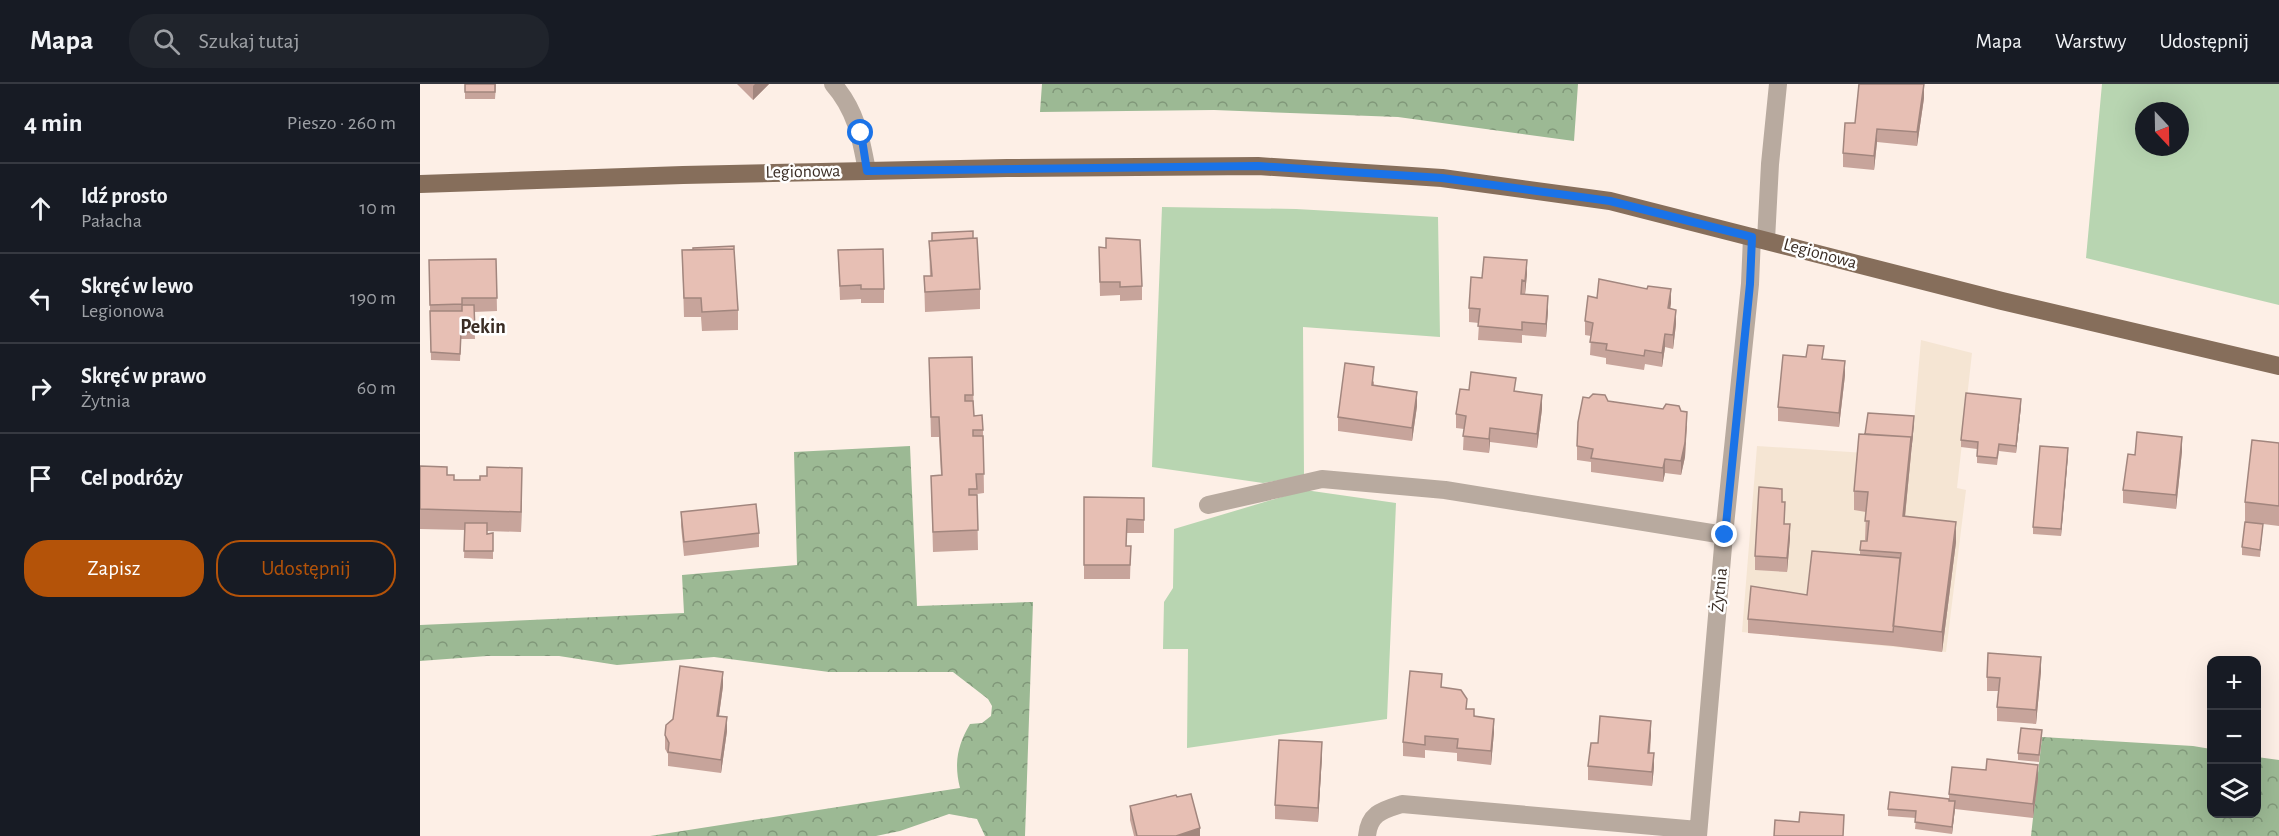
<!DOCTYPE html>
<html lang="pl">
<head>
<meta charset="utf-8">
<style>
  :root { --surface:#171b24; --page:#20242c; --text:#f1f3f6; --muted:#9ea1a6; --line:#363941; --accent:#b45309 }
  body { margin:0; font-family:"Alegreya Sans",sans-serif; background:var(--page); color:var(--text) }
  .controls { position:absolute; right:18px; bottom:18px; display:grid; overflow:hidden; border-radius:12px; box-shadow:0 6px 24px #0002 }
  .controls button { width:54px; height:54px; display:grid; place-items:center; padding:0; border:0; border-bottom:2px solid var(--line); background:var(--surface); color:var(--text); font:30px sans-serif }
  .compass { position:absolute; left:1715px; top:18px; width:54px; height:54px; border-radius:50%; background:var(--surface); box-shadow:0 6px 24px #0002; rotate:158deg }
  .stop { position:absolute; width:18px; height:18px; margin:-14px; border:4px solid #1a73e8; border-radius:50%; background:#fff }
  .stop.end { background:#1a73e8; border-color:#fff; box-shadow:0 2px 6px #0008 }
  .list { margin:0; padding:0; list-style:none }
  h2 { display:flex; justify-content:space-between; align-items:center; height:78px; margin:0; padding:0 24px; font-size:26px }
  h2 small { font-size:20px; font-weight:400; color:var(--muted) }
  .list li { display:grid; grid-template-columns:39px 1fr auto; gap:18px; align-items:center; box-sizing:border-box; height:90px; padding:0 24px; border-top:2px solid var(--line) }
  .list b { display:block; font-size:22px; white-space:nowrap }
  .list p { margin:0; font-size:20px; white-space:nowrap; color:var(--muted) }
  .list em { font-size:20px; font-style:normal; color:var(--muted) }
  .actions { display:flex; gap:12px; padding:18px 24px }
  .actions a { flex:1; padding:14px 0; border:2px solid var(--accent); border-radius:24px; text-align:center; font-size:21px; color:var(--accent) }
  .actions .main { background:var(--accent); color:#fff }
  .icon { flex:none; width:33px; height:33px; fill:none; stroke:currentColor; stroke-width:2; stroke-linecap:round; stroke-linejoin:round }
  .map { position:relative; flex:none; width:1859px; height:752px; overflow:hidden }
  header { display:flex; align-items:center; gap:36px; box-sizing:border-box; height:84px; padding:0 30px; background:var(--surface); border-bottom:2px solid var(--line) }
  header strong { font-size:28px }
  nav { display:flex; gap:33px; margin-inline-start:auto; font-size:21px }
  .search { width:420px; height:54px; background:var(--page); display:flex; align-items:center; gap:15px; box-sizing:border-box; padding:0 21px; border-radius:24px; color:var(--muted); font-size:22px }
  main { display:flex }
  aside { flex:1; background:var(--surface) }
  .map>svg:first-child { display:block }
  .commercial { fill:#f5e5d3 }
  .green { fill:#b8d5b1; fill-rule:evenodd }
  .forest { fill:url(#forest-crowns) }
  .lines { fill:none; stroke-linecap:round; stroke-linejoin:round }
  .minor { stroke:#b8aa9f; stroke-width:18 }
  .major { stroke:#866e5b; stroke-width:18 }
  .wall { fill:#c7a49b }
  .shaded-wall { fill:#a2867e }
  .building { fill:#e7bfb4; stroke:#a2867e; stroke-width:1.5 }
  .route { stroke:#1a73e8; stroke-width:8 }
  .labels { text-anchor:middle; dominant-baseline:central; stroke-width:5; stroke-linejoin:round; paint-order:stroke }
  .street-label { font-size:18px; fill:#3a2d25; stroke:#fff }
  .neighbourhood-label { font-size:20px; font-weight:bold; fill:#3a2d25; stroke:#fff }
</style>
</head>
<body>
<header>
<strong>Mapa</strong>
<div class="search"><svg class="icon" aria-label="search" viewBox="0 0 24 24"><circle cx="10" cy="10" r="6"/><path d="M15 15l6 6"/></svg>Szukaj tutaj</div>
<nav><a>Mapa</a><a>Warstwy</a><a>Udostępnij</a></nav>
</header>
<main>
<aside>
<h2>4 min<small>Pieszo · 260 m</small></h2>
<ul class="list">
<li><svg class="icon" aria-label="ahead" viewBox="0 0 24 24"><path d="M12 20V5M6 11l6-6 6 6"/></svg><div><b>Idź prosto</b><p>Pałacha</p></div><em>10 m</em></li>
<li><svg class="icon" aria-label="left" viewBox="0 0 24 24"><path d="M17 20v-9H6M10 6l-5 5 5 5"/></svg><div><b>Skręć w lewo</b><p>Legionowa</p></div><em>190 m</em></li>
<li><svg class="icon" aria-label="right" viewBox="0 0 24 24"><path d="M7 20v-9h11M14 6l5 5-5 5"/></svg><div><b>Skręć w prawo</b><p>Żytnia</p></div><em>60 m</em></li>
<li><svg class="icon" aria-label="arrive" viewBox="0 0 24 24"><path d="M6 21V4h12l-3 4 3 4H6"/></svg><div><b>Cel podróży</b></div></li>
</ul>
<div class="actions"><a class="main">Zapisz</a><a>Udostępnij</a></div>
</aside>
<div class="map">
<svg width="1859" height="752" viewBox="0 0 1859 752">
  <defs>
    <pattern id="forest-crowns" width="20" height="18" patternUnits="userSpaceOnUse" patternTransform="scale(1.5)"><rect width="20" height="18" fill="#9cb994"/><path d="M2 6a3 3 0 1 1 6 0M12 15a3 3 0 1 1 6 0" fill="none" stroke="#809779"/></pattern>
  </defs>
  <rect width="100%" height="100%" fill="#fdefe6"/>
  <!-- commercial -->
  <path class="commercial" d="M1501,256L1552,269L1537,404L1546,406L1526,568L1322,548L1337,362L1491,372Z"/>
  <!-- green -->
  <path class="green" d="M1682,0H1859V221L1666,174ZM1724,27H1760V63H1724Z
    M742,123L876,125L1018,133L1020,253L883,243L884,392L843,399L732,383Z
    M885,406L976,419L967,635L767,664L768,565H743L744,518L753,504L754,445Z"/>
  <!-- forest -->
  <path class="forest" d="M622,0H1158L1154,57L978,33L794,26L620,28Z
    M490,362L497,522L613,518L605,752H565L557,735L529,730L480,747L456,752H230L540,704C534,680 537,662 550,640L562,639L571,632L572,622L568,615L533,588H409L294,573L197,581L139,572H67L0,577V541L264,529L262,491L377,481L374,368Z
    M1622,653L1773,662L1791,665L1792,730H1836L1837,673L1859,676V752H1611Z"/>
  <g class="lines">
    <!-- minor -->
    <path class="minor" d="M413,0C436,26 441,54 447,87
      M1346,156L1350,80L1358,0
      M788,421L902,395L1025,406L1304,451
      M947,752C949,729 963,726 982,720L1278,746
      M1278,752L1304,451L1330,200L1332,153"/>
    <!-- major -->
    <path class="major" d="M0,100L263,91L587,84L838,82L1022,94L1190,117L1582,217L1859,282"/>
  </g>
  <!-- wall -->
  <path class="wall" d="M45,0H76L75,15H45Z
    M317,0H349L333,16Z
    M1504,14L1497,62L1457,58L1454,86L1423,83V69L1435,39Z
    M553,154L560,205V225L505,228L504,192H510L509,157Z
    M679,163L722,202V216L700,217V211L680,212Z
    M262,166L318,226V246L282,247L281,233H264Z
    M418,166L464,205V219H441V215L420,216Z
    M76,175L77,227L54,228L55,255H41L40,277L11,276L9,176Z
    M1107,190L1105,210L1128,226L1126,253L1102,251V259L1058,256L1059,239L1049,238V224L1062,194Z
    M1251,219L1250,225L1256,240L1253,265L1245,263L1242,283L1225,280L1224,286L1186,280V274L1170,271L1171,252L1165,251V237Z
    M552,273L554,332L563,346L564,409L557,410L558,466L513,468L511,392L521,391L519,353H511L509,274Z
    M1404,275L1425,291L1419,343L1358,337V323Z
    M954,297V302L997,322L992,357L918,347V333Z
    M1096,307L1122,325L1117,364L1070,358L1069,369L1043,366L1044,345L1036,344V330Z
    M1188,317L1267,342L1265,373L1261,391L1245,389L1243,398L1171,388V378L1157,376V362Z
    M1601,322L1596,369L1579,367L1577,381L1557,379V365L1541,363V356Z
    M1494,339L1485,433L1536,458L1522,568L1473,562L1328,549V535L1387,511L1440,471V466L1447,457V456H1445L1446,428L1434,426V407L1445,350Z
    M1859,359V442L1843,440L1840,473L1822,471V463L1825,438V418Z
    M1762,367L1756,425L1703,419V406L1715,371Z
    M1648,371L1641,452L1613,450V443Z
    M0,382L27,391L34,396L102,404L101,448L67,447V450L73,449V475L44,474L45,446L0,445Z
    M664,413L724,414V449H707L706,462H711L710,495H664Z
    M1362,418L1364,440L1370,454L1367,488L1335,486V472Z
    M261,428L339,449V463L264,472L261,442Z
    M1621,587L1616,640L1577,637V623L1578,607H1567V593Z
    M303,602L299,632L307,647L301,689L248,682V670L245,665V651Z
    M1022,603L1074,648L1071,681L1037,677V669L1005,666V674L983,672V658Z
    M1231,650L1230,669L1234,683L1232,702L1168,696V682L1178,659Z
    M1622,653L1619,678L1598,676V669Z
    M902,672L898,738L855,735V721Z
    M1618,695L1613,734L1535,725L1532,750L1495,745L1496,734L1468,732V725L1529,715V710Z
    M757,713L780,752H714L710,736V722Z"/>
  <!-- shaded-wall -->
  <path class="shaded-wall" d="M335,0H349L333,16V2Z
    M1504,0V14L1497,62V48Z
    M1457,45V58L1454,86V72Z
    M1107,176V190L1105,210V197Z
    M1251,205V219L1248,238V224Z
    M1128,212V226L1126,253V240Z
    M1256,226V240L1253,265V251Z
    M1245,250V263L1242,283V269Z
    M1425,277V291L1419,343V329Z
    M997,308V322L992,357V344Z
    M1122,311V325L1117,364V350Z
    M1601,315V322L1596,369V362Z
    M1267,328L1265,373L1261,391V377Z
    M1494,332V339L1483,452V432L1491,353Z
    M1070,344V358L1069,369V355Z
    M1762,353V367L1756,425V411Z
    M1648,364V371L1641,452V445Z
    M1245,375V389L1243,398V384Z
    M102,384V404L101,448V428Z
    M1536,438V458L1522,568V548Z
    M1370,440V454L1367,488V474Z
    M1621,573V587L1616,640V626Z
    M303,588V602L297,645V632Z
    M307,633V647L301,689V676Z
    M1074,635V648L1071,681V667Z
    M1231,637V650L1228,682V669Z
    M902,658V672L898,738V724Z
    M1234,669V683L1232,702V688Z
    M1618,681V695L1613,734V720Z
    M1535,717V724L1532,750V743Z
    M780,744V752H756Z"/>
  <!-- building -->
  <path class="building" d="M45,0H75V8H45Z
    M1439,0H1504L1497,48L1457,45L1454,72L1423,69L1425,39H1435Z
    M553,147V154L512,157V149Z
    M557,154L560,205L505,208L504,192H512L509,157Z
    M686,154L720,156L722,202L700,203V198H680L679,163L686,164Z
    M314,162V165L273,166V164Z
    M314,165L318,226L282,228L281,214H264L262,166Z
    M463,165L464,205H441V201L420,202L418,166Z
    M1064,173L1107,176L1105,197L1102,196L1101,210L1128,212L1126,240L1102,238V246L1058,242L1060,225L1049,224L1051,193L1062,194Z
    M76,175L77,214H42V220L10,221L9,176Z
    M1179,195L1227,205L1228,202L1251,205L1248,224L1256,226L1253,251L1245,250L1242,269L1225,266L1224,272L1186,266L1187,260L1170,258L1173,239L1165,237L1168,212L1177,214Z
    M42,221H54L55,248H41L40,270L11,268L10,227H42Z
    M1388,261L1404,262L1402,275L1425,277L1419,329L1358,323L1363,271L1386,273Z
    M552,273L553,311H545V317H553L554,332L562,331L563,346H553V352H563L564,390H556L557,405H549V411H557L558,446L513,448L511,392L522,391L519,333H511L509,274Z
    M925,279L954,283L952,301L997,308L992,344L918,333Z
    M1051,288L1096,294L1094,307L1122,311L1117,350L1070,344L1069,355L1043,352L1046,332L1036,330L1040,305L1049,306Z
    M1546,309L1601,315L1596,362L1579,360L1577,374L1557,372L1558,358L1541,356Z
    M1173,310L1185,311L1188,317L1243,325L1246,320L1259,322L1261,327L1267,328L1265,359L1261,377L1245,375L1243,384L1171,374L1173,365L1157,362L1158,338L1163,313L1169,314Z
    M1448,329L1494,332L1491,363V353L1445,350Z
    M1717,348L1762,353L1756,411L1703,406L1708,370L1715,371Z
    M1439,350L1491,353L1483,432L1536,438L1522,548L1473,542L1481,469L1440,466L1441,457H1447L1449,437H1445L1448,408L1434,407Z
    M1832,356L1859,359V422L1825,418Z
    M1620,362L1648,364L1641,445L1613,443Z
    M0,382L27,383V391H34V396H60V392H67V383L102,384L101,428L0,425Z
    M1339,403L1362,405V418H1365L1364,440H1370L1367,474L1335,472Z
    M664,413L724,414V436L707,435L706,462H711L710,481H664Z
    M336,420L339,449L264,458L261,428Z
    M1825,438L1843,440L1840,466L1822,463Z
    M45,439H67V450L73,449V467H44Z
    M1392,467L1480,474L1473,548L1328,535L1331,502L1387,511Z
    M1568,569L1621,573L1616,626L1577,623L1580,594L1567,593Z
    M260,582L303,588L297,632L307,633L301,676L248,668L249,659L245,651L246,641L253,635Z
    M990,587L1022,590L1021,603L1041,606L1047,615L1046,625H1054V632L1074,635L1071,667L1037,664L1038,655L1005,652V661L983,658Z
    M1180,632L1231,637L1228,669H1234L1232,688L1168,682L1171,659H1178Z
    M1601,644L1622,646L1619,671L1598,669Z
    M859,656L902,658L898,724L855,721Z
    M1567,675L1618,681L1613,720L1529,710L1532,683L1566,686Z
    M1470,708L1529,715V717H1535L1532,743L1495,738L1496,727L1468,725Z
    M771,710L780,744L756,752H717L710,722L756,711L757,713Z
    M1380,728L1424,731L1423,752H1354L1355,736L1379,738Z"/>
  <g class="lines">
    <!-- route -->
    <path class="route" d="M441,49L447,87L838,82L1022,94L1190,117L1332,153L1330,200L1305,451"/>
  </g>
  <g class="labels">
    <!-- street labels -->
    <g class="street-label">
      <text transform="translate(383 88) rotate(-1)">Legionowa</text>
      <text transform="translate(1400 170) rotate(15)">Legionowa</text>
      <text transform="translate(1300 506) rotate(-85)">Żytnia</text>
    </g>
    <!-- neighbourhood labels -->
    <g class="neighbourhood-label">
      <text x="63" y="243">Pekin</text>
    </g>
  </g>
</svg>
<div class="controls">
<button>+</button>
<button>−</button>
<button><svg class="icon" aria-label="layers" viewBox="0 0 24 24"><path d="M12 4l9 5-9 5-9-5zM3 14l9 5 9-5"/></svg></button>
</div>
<svg class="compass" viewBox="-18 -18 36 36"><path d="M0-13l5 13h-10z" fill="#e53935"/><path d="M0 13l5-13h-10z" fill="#9ea1a6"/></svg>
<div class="stop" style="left:441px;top:49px"></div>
<div class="stop end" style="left:1305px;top:451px"></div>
</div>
</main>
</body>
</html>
